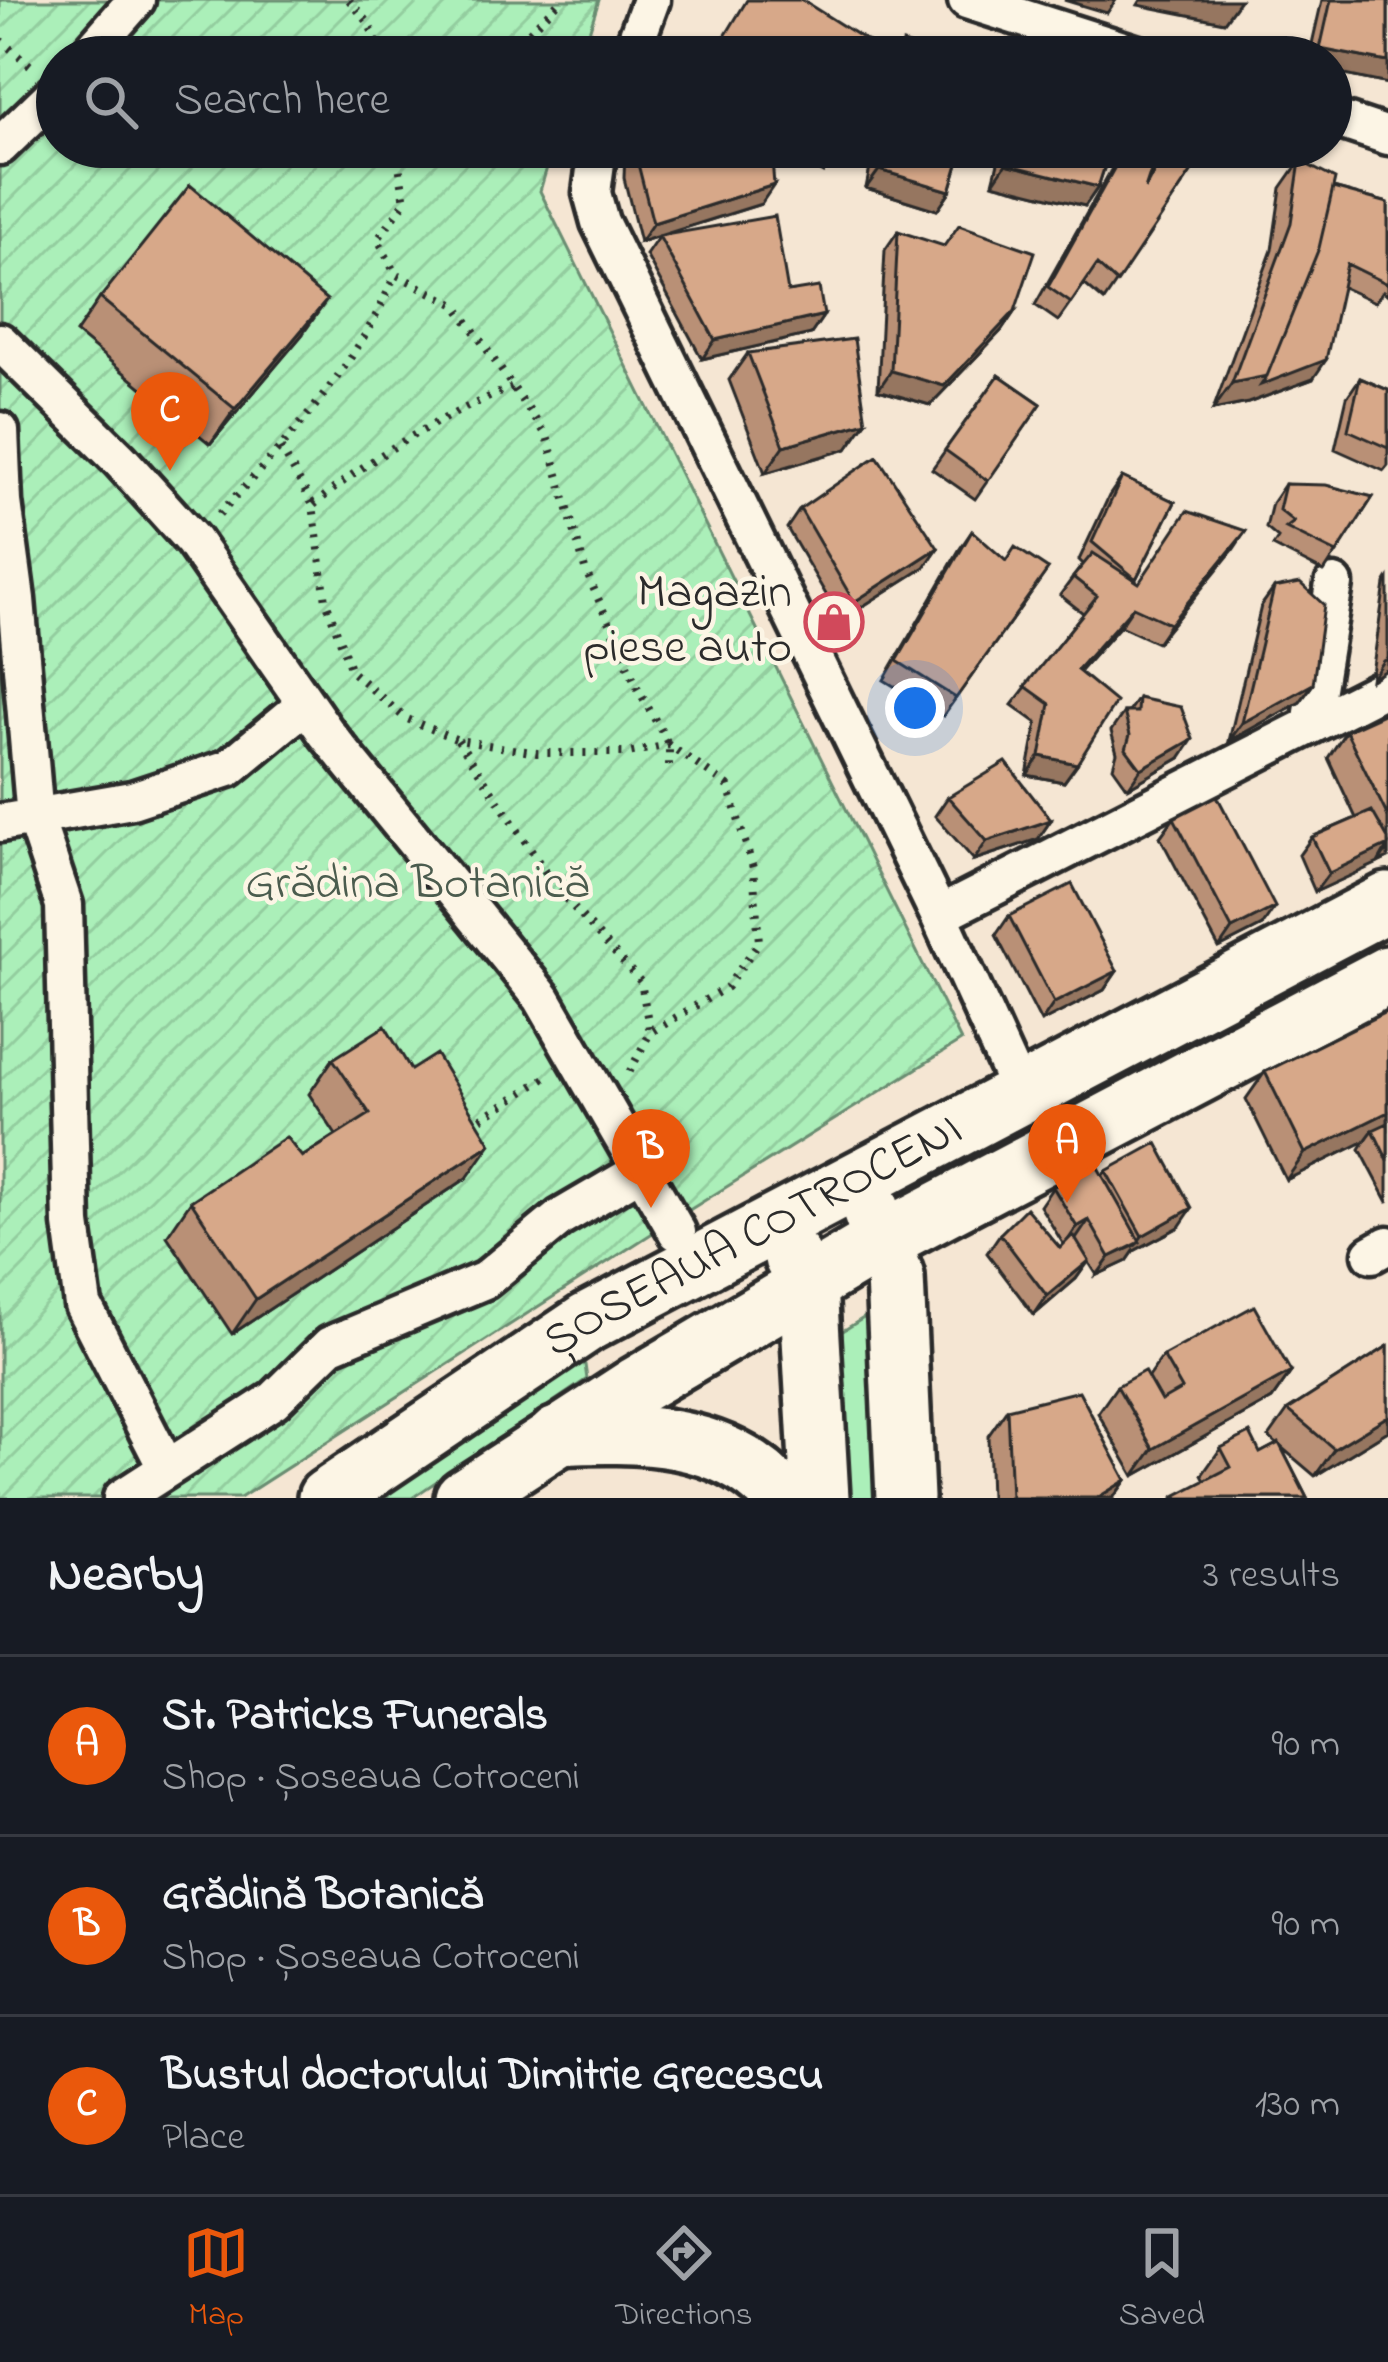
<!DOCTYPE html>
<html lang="en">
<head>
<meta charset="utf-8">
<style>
  :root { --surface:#171b24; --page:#242831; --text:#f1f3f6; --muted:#9ea1a6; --line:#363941; --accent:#ea580c }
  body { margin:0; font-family:"Indie Flower",sans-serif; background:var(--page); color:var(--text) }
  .you { position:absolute; left:915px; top:708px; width:42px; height:42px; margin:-30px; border:9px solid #fff; border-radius:50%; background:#1a73e8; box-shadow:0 0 0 18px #1a73e833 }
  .badge { display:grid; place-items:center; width:78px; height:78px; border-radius:50%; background:var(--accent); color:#fff; font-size:39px; font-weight:700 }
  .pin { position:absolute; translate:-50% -99px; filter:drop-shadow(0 3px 6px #0008) }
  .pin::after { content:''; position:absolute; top:63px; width:42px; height:36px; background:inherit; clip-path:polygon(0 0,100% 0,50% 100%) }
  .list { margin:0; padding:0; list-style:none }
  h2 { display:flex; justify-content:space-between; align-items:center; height:156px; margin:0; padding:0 48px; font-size:51px }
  h2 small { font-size:39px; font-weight:400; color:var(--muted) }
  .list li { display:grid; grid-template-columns:78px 1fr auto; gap:36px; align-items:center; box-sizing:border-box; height:180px; padding:0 48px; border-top:3px solid var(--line) }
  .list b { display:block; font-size:45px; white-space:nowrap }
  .list p { margin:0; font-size:39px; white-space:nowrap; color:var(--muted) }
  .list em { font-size:39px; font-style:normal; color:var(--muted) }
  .icon { flex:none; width:66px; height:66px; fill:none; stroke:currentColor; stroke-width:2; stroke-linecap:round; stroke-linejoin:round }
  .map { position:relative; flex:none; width:1388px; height:1498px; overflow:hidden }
  .search { position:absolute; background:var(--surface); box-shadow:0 3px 9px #0004; left:36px; right:36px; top:36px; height:132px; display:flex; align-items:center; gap:30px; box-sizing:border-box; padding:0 42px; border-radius:66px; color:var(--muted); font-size:45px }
  .sheet { height:696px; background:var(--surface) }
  nav { display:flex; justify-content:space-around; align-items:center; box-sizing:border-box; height:168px; border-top:3px solid var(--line); background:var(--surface); font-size:33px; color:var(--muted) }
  nav a { display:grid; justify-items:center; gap:6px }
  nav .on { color:var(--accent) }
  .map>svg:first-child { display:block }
  .grass { fill:#abefb9; stroke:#6b8d72; stroke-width:3 }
  .garden { fill:url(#garden-furrows); stroke:#6b8d72; stroke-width:3 }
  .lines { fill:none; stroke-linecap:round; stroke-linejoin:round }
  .street-casing { stroke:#2b2b2b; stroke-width:45 }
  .primary-casing { stroke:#2b2b2b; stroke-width:66 }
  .path { stroke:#2b2b2b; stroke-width:8; stroke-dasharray:3 9; stroke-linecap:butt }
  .street { stroke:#fcf5e5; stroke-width:36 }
  .primary { stroke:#fcf5e5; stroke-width:57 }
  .wall { fill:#b99076; stroke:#2b2b2b; stroke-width:3 }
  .shaded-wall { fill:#967660; stroke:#2b2b2b; stroke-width:3 }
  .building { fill:#d7a889; stroke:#2b2b2b; stroke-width:3 }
  .labels { text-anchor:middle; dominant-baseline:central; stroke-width:9; stroke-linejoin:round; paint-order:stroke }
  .poi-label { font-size:48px; fill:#2b2b2b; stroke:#fcf5e5; text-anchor:end }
  .park-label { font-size:48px; fill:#4b5c4e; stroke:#fcf5e5 }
  .street-label { font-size:48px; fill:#2b2b2b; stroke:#fcf5e5 }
</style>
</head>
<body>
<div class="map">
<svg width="1388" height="1498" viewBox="0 0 1388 1498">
  <defs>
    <pattern id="garden-furrows" width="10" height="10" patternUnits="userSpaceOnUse" patternTransform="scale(3)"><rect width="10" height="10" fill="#abefb9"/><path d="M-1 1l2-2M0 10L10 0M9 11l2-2" fill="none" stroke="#93cd9f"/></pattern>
  </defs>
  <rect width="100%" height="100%" fill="#f5e6d3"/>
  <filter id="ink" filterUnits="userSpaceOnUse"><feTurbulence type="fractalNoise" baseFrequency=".00833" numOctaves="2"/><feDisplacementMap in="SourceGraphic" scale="24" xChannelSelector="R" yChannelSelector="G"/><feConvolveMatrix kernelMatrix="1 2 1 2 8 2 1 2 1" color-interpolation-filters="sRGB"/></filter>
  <g filter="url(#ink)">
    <!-- grass -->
    <path class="grass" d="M873,1312L881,1498H835L827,1341Z
      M574,1358L585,1365L587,1379L412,1498H370Z"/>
    <!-- garden -->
    <path class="garden" d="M0,0H599L581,57H57V147H553L540,191L961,1041L662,1227L240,1498H0Z"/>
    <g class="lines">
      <defs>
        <path id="street" d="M967,0L1144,57
          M86,57L136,0
          M630,57L651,0
          M1331,117L1388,136
          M0,146L57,91
          M598,147L592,193L600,222L939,915L1020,1093
          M0,342L120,460L193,541L327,734L542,998L677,1232
          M0,431L3,502L16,599L35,818L64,905L72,1224L83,1305L167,1469
          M1311,725L1334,584
          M0,823L132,800L229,768L306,704
          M939,915L1388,686
          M1372,1254L1388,1245
          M122,1498L274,1400L330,1345L485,1280L560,1218L642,1170"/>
        <g id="primary">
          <path d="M870,1207L895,1277L905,1498"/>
          <path d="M793,1258L808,1285L820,1498"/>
          <path d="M557,1436C635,1432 728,1431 782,1498"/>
          <path id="s1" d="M327,1498L588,1322L1388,902"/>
          <path d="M464,1498L638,1385L885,1239L1388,975"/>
        </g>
      </defs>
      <!-- street casing -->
      <use href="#street" class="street-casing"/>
      <!-- primary casing -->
      <use href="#primary" class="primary-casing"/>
      <!-- path -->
      <path class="path" d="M349,0L368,22L383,57
        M0,40L31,66
        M504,57L561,0
        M403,147L398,159L405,202L378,239L395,274L456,305L547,436L585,569L638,689L669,745V771
        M281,448L313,505L326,601L351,671L405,718L458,740L537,753H628L669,745L728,786L753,868L759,942L727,987L650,1033L629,1073
        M314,505C374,454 440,417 513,387
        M219,514C286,442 359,366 395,274
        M458,740L556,888L641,982L650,1033
        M471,1125L550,1075"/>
      <!-- street -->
      <use href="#street" class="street"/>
      <!-- primary -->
      <use href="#primary" class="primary"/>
    </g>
    <!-- wall -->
    <path class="wall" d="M1322,0H1388V84L1331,72V57H1309Z
      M629,147H771L761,204L640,242L624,178L625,153Z
      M785,147H837L836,154L823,173L785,151Z
      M874,147H963L950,191L937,210L866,188Z
      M1002,147H1111L1098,187L1085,206L993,183Z
      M1124,147H1159L1152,169L1163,147H1208L1104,301L1084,284L1058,321L1035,305Z
      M1300,161L1333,188L1388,203V295L1383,291L1375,302L1342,287L1313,379L1248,403L1213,410L1272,250L1281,188Z
      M898,231L1015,311L1002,330L930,405L878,390L885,250Z
      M659,236L788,292L824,315L811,334L702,359L646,255Z
      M100,298L302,335L210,444L76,333Z
      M748,353L866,422L847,449L765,473L729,380Z
      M999,375L1041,404L975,499L932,469Z
      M1360,378L1388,390V466L1384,471L1335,449L1347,397Z
      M1122,477L1175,502L1135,581L1139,583L1246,531L1157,643L1120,626L1079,672L1077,764L1064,782L1027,775L1037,723L1012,705L1083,613L1060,595L1083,564L1079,560L1109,496Z
      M1285,484L1373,497L1324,572L1273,546L1278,538L1266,528L1272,503Z
      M800,509L938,548L925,567L841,620L787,528Z
      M972,531L1006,561L1048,569L943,716L884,680L959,550Z
      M1388,579V669L1371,680L1385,584Z
      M1274,588L1313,684L1300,702L1229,741L1261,606Z
      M1138,698L1180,758L1128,788L1113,767L1117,753L1111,731L1124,712H1128Z
      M1388,712V858L1315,892L1299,855L1312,837L1356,818L1328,758L1346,731Z
      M948,797L1051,820L1038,839L974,860L935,816Z
      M1174,818L1262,926L1219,948L1160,837Z
      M1009,916L1117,971L1104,990L1041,1022L996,935Z
      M1388,1011V1202L1360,1149L1365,1141L1286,1180L1246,1099L1265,1072Z
      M333,1059L467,1178L232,1334L167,1236L191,1201L302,1157L336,1135L309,1094Z
      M1106,1171L1179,1227L1134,1251L1127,1261L1097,1275L1088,1261L1076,1279L1034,1315L987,1253L1000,1234L1060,1248L1064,1245L1040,1206L1053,1187L1102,1176Z
      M1388,1346V1431L1315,1476L1281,1447L1307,1498H1173L1205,1481L1202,1475L1221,1448L1260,1453L1277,1444L1269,1437L1288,1410Z
      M1163,1356L1291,1372L1272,1399L1134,1476L1098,1413L1117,1386L1148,1377Z
      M1007,1409L1126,1480L1113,1498H990L988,1436Z"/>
    <!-- shaded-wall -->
    <path class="shaded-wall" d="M1064,0H1116L1107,13Z
      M1141,0H1240L1224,22L1138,5Z
      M870,43L860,57H844Z
      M1320,49L1388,62V84L1331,72V57H1314Z
      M1006,164L1098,187L1085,206L993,183Z
      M879,170L950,191L937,210L866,188Z
      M774,185L761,204L640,242L653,223Z
      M327,300L302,335L210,444L235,409Z
      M1015,311L1002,330L930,405L878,390L891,371Z
      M824,315L811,334L702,359L715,340Z
      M1326,360L1313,379L1248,403L1213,410L1232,383Z
      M866,422L847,449L765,473L784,446Z
      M1246,531L1233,550L1157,643L1170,624Z
      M938,548L925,567L841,620L854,602Z
      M1133,607L1120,626L1064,689L1077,670Z
      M1388,659V669L1371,680L1384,661Z
      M1313,684L1300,702L1229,741L1242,723Z
      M1193,739L1180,758L1128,788L1141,769Z
      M1040,756L1077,764L1064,782L1027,775Z
      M1051,820L1038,839L974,860L987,841Z
      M1388,845L1378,863L1315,892L1329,873Z
      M1388,849V858L1378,863Z
      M1275,907L1262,926L1219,948L1232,929Z
      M1117,971L1104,990L1041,1022L1054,1003Z
      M1388,1112V1130H1373L1365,1141L1286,1180L1305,1153Z
      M491,1144L467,1178L232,1334L256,1299Z
      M1192,1208L1179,1227L1134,1251L1127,1261L1097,1275L1110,1257L1136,1245L1142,1236Z
      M1089,1220L1076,1239L1064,1246L1077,1227Z
      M1089,1261L1076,1279L1034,1315L1047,1296Z
      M1291,1372L1272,1399L1134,1476L1153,1449Z
      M1388,1416V1431L1315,1476L1334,1449Z
      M1126,1480L1113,1498H1097Z"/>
    <!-- building -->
    <path class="building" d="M747,0H802L870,43L844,57H706L712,49L716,51Z
      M1331,0H1388V62L1320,49Z
      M903,43L946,57H900Z
      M638,147H771L774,185L653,223L637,160Z
      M823,147H837L836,154Z
      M884,147H963L950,191L879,170Z
      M1010,147H1111L1098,187L1006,164Z
      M1126,147H1159L1145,189L1167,147H1208L1117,283L1097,265L1071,303L1048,287Z
      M1300,161L1335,179L1319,248L1267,376L1232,383L1291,223Z
      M190,185L327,300L235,409L100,298Z
      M1333,188L1388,203V284L1347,264L1326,360L1261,385L1267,376L1319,248Z
      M775,216L788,292L819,287L824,315L715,340L659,236Z
      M959,225L1035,252L1015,311L944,386L891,371L898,231L944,246Z
      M854,339L866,422L784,446L748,353Z
      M999,375L1041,404L988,481L945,450Z
      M1360,378L1388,390V448L1348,430Z
      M877,456L938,548L854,602L800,509Z
      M1122,477L1175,502L1136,579L1092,542Z
      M1285,484L1326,485L1373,497L1337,553L1286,528L1294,522L1279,510Z
      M1187,511L1246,531L1170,624L1133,607L1077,670L1116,702L1077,764L1040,756L1050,704L1025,686L1097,596L1073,577L1093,553L1139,583Z
      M972,531L1006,561L1015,547L1048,569L956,698L897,661Z
      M1300,583L1324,605L1313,684L1242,723L1274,588Z
      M1138,698L1181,707L1193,739L1141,769L1126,749L1130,735L1124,712H1137Z
      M1388,712V817L1346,731Z
      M1006,762L1051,820L987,841L948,797Z
      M1217,796L1275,907L1232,929L1174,818Z
      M1372,811L1388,839V845L1329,873L1312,837Z
      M1072,884L1117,971L1054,1003L1009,916Z
      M1388,1011V1112L1305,1153L1265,1072Z
      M385,1026L411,1070L436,1054L491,1144L256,1299L191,1201L286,1137L302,1157L370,1114L333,1059Z
      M1388,1123V1161L1373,1130Z
      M1157,1143L1192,1208L1142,1236L1106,1171Z
      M1096,1164L1140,1242L1110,1257L1089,1220L1077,1227L1053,1187Z
      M1026,1208L1060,1248L1073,1235L1089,1261L1047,1296L1000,1234Z
      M1254,1306L1291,1372L1153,1449L1117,1386L1144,1371L1161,1401L1182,1389L1163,1356Z
      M1388,1346V1416L1334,1449L1288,1410Z
      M1079,1391L1126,1480L1097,1498H1011L1007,1409Z
      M1250,1433L1260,1453L1279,1443L1307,1498H1176L1175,1496L1231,1467L1221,1448Z"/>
  </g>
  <!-- icons -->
  <defs>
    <symbol id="shop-ring" viewBox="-11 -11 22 22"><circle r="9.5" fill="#fcf5e5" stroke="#d1495b" stroke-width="1.5"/><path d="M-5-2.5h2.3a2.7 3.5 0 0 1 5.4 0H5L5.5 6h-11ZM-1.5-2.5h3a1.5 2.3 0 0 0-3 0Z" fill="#d1495b"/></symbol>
  </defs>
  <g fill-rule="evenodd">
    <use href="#shop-ring" x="801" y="589" width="66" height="66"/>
  </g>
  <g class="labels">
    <!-- poi labels -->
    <g class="poi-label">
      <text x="792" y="594">Magazin<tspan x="792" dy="55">piese auto</tspan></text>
    </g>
    <!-- park labels -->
    <g class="park-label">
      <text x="417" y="885">Grădina Botanică</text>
    </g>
    <!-- street labels -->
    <g class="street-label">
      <text stroke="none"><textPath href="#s1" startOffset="501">ȘOSEAUA COTROCENI</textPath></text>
    </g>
  </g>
</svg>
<div class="you"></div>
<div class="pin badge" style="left:1067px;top:1203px">A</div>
<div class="pin badge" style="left:651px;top:1208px">B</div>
<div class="pin badge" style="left:170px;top:471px">C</div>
<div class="search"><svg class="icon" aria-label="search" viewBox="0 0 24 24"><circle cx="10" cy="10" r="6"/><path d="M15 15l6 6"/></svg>Search here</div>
</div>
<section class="sheet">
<h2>Nearby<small>3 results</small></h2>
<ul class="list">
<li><span class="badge">A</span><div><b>St. Patricks Funerals</b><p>Shop · Șoseaua Cotroceni</p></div><em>90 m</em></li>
<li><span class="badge">B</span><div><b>Grădină Botanică</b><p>Shop · Șoseaua Cotroceni</p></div><em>90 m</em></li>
<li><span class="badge">C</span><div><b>Bustul doctorului Dimitrie Grecescu</b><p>Place</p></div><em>130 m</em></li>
</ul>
</section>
<nav>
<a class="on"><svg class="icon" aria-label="map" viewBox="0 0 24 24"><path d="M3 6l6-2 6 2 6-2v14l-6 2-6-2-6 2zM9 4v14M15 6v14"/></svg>Map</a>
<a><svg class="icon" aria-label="directions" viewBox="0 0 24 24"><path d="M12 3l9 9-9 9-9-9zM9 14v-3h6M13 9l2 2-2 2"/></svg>Directions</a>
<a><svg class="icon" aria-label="saved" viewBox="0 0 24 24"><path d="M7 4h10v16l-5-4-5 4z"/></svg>Saved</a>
</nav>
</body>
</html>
